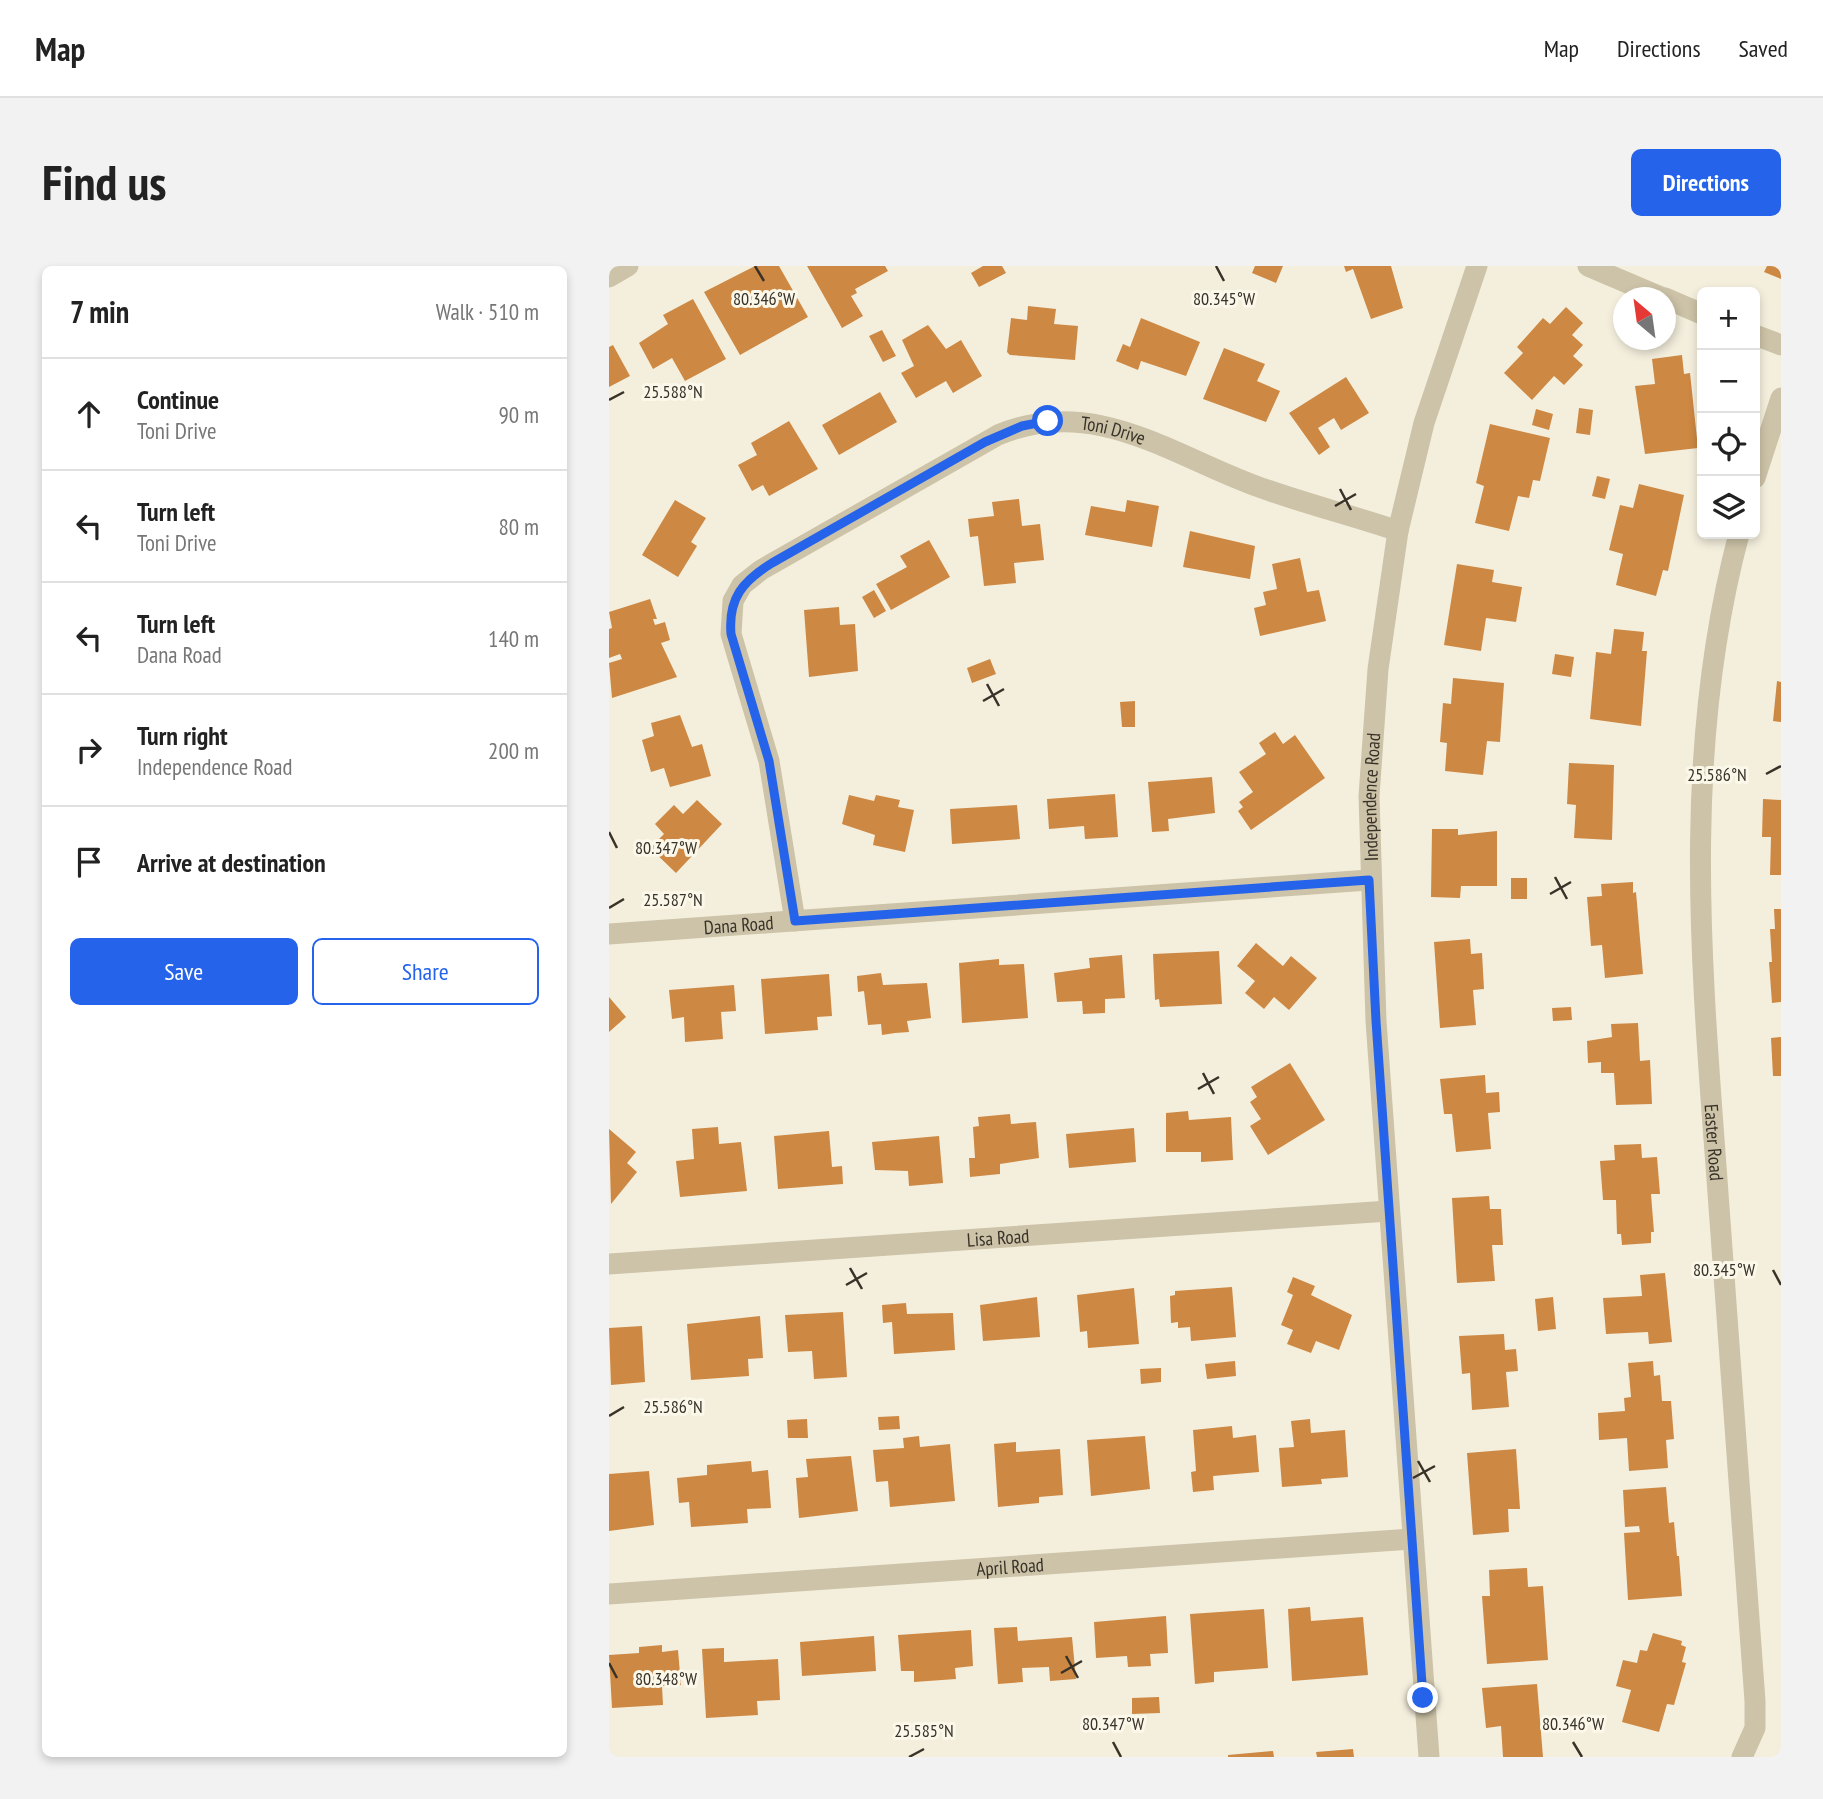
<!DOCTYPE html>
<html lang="en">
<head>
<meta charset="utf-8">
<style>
  :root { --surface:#fff; --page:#f2f2f2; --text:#222; --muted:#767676; --line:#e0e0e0; --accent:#2563eb }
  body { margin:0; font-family:"PT Sans Narrow",sans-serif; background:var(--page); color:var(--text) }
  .controls { position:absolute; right:21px; top:21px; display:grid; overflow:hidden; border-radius:10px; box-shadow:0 4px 10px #0003 }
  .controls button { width:63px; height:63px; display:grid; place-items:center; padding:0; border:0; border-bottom:2px solid var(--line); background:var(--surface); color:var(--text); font:35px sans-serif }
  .compass { position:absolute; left:1004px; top:21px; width:63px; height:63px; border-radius:50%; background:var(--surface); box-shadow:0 4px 10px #0003; rotate:331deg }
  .stop { position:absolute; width:21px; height:21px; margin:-16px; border:5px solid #2563eb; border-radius:50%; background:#fff }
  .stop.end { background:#2563eb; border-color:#fff; box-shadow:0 2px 7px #0008 }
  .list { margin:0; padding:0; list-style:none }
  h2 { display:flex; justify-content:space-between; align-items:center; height:91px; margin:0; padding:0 28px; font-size:30px }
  h2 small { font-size:23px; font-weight:400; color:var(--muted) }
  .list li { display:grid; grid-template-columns:46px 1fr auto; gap:21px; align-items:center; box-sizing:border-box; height:112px; padding:0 28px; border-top:2px solid var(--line) }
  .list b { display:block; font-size:26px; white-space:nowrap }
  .list p { margin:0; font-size:23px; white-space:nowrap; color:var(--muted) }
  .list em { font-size:23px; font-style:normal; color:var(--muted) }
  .actions { display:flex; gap:14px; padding:21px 28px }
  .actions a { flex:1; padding:16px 0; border:2px solid var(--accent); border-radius:10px; text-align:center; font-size:24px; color:var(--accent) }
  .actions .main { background:var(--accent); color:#fff }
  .icon { flex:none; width:38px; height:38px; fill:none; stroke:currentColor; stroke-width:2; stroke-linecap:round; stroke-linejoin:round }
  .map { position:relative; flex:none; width:1172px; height:1491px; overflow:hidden; border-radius:10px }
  header { display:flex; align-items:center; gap:42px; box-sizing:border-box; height:98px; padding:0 35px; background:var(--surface); border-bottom:2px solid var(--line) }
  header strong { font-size:33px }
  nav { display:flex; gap:38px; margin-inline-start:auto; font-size:24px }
  .intro { display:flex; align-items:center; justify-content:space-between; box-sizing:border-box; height:168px; padding:0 42px }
  h1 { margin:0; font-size:49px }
  .button { padding:18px 32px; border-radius:10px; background:var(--accent); color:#fff; font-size:24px; font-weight:700 }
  main { display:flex; gap:42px; padding:0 42px }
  aside { flex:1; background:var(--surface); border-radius:10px; box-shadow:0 4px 10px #0003 }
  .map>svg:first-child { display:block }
  .building { fill:#cd8843 }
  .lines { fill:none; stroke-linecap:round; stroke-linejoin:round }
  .minor { stroke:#cdc3a8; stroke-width:21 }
  .route { stroke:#2563eb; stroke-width:9 }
  .ticks { fill:none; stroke:#393229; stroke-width:2.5 }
  .labels { text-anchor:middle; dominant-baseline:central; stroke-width:6; stroke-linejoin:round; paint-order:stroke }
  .street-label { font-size:19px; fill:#393229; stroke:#fbf8ea }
  .ticks-label { font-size:18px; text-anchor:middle; fill:#393229; stroke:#fbf8ea; stroke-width:6; stroke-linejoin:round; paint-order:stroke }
</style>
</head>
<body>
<header>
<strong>Map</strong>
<nav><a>Map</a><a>Directions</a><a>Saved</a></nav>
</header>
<div class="intro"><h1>Find us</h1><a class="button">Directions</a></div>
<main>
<aside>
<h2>7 min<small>Walk · 510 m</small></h2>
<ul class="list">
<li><svg class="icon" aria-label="ahead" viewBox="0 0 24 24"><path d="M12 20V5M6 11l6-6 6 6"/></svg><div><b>Continue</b><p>Toni Drive</p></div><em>90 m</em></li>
<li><svg class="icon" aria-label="left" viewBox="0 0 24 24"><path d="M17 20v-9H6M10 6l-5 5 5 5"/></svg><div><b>Turn left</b><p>Toni Drive</p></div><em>80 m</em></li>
<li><svg class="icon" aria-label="left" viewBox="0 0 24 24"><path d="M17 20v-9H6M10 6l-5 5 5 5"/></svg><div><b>Turn left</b><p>Dana Road</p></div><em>140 m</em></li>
<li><svg class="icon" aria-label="right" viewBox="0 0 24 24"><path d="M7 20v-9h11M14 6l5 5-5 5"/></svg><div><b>Turn right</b><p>Independence Road</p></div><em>200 m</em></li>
<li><svg class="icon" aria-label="arrive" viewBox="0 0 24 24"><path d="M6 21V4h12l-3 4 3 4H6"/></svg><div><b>Arrive at destination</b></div></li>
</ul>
<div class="actions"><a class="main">Save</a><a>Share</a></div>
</aside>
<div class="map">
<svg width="1172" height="1491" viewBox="0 0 1172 1491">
  <rect width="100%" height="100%" fill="#f4efdd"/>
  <!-- building -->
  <path class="building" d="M146,0H170L199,51L131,89L95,26Z
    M198,0H276L279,5L246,23L248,27L242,30L254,50L233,62Z
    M374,0H393L397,7L370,21L362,7Z
    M646,0H674L667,17L643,7Z
    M735,0H782L794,42L762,53L744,3L737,6Z
    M1158,0H1172V13L1155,6Z
    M84,33L117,93L76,115L63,92L44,103L30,77L59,58L54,49Z
    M419,40L447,43L445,58L469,60L466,94L401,89L398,86L402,52L418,54Z
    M957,41L974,57L963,69L974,79L964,90L974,99L955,119L945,110L923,134L895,107L914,87L908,81L934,52L941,58Z
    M532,52L591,76L577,110L532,95L529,104L507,95L514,78L521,81Z
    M319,59L337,83L352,74L373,110L344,127L337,115L307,132L292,107L305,100L293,74Z
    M273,64L287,90L274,96L260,70Z
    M4,79L21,110L0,121V81Z
    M615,82L656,98L648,115L671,125L657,156L594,133Z
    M1073,89L1075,108L1081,107L1089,182L1036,188L1026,120L1046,118L1043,93Z
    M737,111L760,147L732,164L725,152L709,162L721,181L710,189L680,147Z
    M271,126L288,156L230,189L213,159Z
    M970,142L984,144L981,169L967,167Z
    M927,143L944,148L940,164L923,159Z
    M180,155L209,203L160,230L154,219L143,225L129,199L148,189L142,177Z
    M881,158L941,172L931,215L924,214L920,232L909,230L900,265L866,257L875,220L867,217Z
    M988,210L1001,213L996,233L983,230Z
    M1030,218L1075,229L1059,305L1054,304L1047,330L1007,319L1014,288L1000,284L1011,239L1024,242Z
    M410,233L413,260L431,258L435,294L405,297L407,317L375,320L369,270L361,271L359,253L385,250L383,236Z
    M66,234L97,252L82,276L88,280L69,311L33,289Z
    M518,234L550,240L543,281L476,269L482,240L516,246Z
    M581,265L646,280L641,313L574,301Z
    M320,274L341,311L282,344L267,318L298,301L291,290Z
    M691,292L698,326L710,324L717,355L651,370L645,342L657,339L654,326L668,323L663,298Z
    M848,298L885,304L883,316L913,321L907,356L877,352L872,385L835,379Z
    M265,324L277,345L265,352L253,331Z
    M41,333L48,353H44L46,359L56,356L61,374L52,377L68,411L3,432L0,397L13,393L11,388L0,392V363L3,362L0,346Z
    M230,341L231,359L246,358L249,405L200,411L195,344Z
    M1005,363L1035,366L1033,385H1038L1032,460L981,453L987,386L1002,388Z
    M946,388L965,391L962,411L943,408Z
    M381,393L387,408L363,417L358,402Z
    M844,412L895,417L891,476L878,475L874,509L836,505L838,477L831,476L834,437L842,438Z
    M1168,415L1172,416V456L1164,455Z
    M526,435V461H513L511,436Z
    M71,449L83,481L93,478L102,510L61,521L55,502L42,506L33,474L45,470L42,457Z
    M666,466L674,478L686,469L716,512L642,564L629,545L634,541L630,536L644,526L630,506L657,488L650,477Z
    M960,497L1005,499L1003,574L965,572L967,539L958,538Z
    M603,511L606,547L559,553L560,565L543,566L539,516Z
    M506,528L509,571L476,573L475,560L440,563L438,533Z
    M240,529L265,535L267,529L291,534L289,541L305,544L296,586L264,579L266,569L233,558Z
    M1154,533L1172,534V609H1161L1162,571H1153Z
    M88,534L113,558L67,607L41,582L55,568L46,558L65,539L74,548Z
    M408,539L411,573L343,578L341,543Z
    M823,563H849V569L888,565V620H852L851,632L822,631Z
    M902,612H918V633H902Z
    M1024,616V627L1027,626L1034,708L996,712L993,679L982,680L978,631L993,630L992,618Z
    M1165,643H1172V736L1163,737L1160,696H1163L1161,663H1166Z
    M861,673L862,688L873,687L875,723L864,724L867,759L831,762L825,676Z
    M647,677L674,700L682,690L708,712L680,744L665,731L655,743L636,727L646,715L628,700Z
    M610,685L613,738L551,741L550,733L546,734L544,688Z
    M513,689L516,732L496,733V747L474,748L473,735L448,736L445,707L481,702L480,692Z
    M390,693V699L415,698L419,752L353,757L350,697Z
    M272,707L274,719L318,717L322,752L298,755L300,766L286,767L273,769L272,758L259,759L255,725L249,726L248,710Z
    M220,708L223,750L208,751L209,764L156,768L152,713Z
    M125,719L127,745L112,746L114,773L76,776L75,751L63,753L60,724Z
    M0,731L17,751L0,766Z
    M962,741L963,754L944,755L943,742Z
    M1029,757L1031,795L1041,794L1043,838L1007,839L1005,807H992V796L979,797L978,775L1003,771L1002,758Z
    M1172,771V810H1164L1162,772Z
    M681,797L716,854L659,889L641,860L652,853L641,836L648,831L642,821Z
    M876,809L877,827L890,826L891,846L879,847L882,883L847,886L843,848H835L831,813Z
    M579,845L580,854L622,851L624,894L592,896V886H557V847Z
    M401,848L402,858L427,856L430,892L391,898V908L361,911L360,892H366L364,861L370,860L369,851Z
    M109,861L110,878L132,876L138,925L71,931L67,895L85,893L83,863Z
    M525,862L527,896L460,902L457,868Z
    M0,863L27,886L18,897L28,906L2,938Z
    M220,865L223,901L233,900L234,918L169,923L165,870Z
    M330,870L334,917L300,920L299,905L266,904L263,876Z
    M1032,878L1033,892L1048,891L1051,928H1042L1045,966H1042V977L1013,979L1012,968H1008L1007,934H994L991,895L1006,894L1005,879Z
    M880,930L881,943H892L894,979H883L886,1015L848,1017L843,932Z
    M1056,1007L1063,1076L1040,1078L1039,1066L997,1068L994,1032L1033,1030L1031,1009Z
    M684,1011L706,1020L702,1029L743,1049L730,1084L707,1075L702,1087L678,1078L684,1064L672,1059L684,1029L678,1026Z
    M623,1021L627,1071L582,1075L581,1061L569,1062V1056L562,1057L561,1030L566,1029V1025Z
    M525,1022L530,1078L479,1082L478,1065L471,1066L468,1029Z
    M428,1031L431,1071L374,1075L371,1039Z
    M944,1031L947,1063L929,1065L926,1033Z
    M297,1037L298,1048L344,1047L346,1084L285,1088L283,1056L274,1057L273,1039Z
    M234,1046L238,1111L205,1113L203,1085L179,1086L176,1049Z
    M151,1050L154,1092L139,1093L140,1110L82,1114L78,1058Z
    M33,1060L36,1116L2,1119L0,1062Z
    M895,1068L896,1084L907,1083L909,1105L897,1106L900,1141L863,1144L861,1107L853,1108L850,1070Z
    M626,1095L627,1110L598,1113L596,1098Z
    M1044,1095L1045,1110L1051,1109L1053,1135H1062L1065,1173L1057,1174L1059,1202L1020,1205L1018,1172L990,1174L989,1147L1016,1145L1015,1132L1022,1131L1019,1097Z
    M552,1102V1116L532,1118L531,1103Z
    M290,1150L291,1163L270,1164L269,1151Z
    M198,1153L199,1172H179L178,1154Z
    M701,1153L702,1167L736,1164L739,1211L712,1213L713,1218L673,1221L670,1182L685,1181L682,1155Z
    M623,1160L624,1172L647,1169L650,1206L604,1210L605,1224L584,1226L582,1206L587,1205L584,1164Z
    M310,1170L311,1181L341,1178L346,1235L281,1241L279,1215L267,1216L264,1184L295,1182L294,1172Z
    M536,1170L541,1223L482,1230L478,1174Z
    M407,1176V1186L451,1183L454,1229L430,1231V1237L389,1241L385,1178Z
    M907,1183L911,1243H899L900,1266L864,1269L858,1187Z
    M242,1190L249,1245L190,1252L187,1212L199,1211L197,1193Z
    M142,1195L143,1206L159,1204L162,1242L138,1243L139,1257L82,1261L80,1236L70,1237L68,1212L98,1209V1199Z
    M40,1205L45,1259L0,1265V1208Z
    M1057,1221L1060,1257L1065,1256L1068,1290H1070L1073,1330L1019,1334L1015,1267L1031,1266L1030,1260L1016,1261L1014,1224Z
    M918,1302L919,1321L934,1320L939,1394L878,1398L873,1330H881L880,1304Z
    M701,1341L702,1355L754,1351L759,1409L683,1415L679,1343Z
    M655,1343L659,1402L605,1406V1416L586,1418L581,1348Z
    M557,1350L559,1387L541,1388L542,1400L519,1401L518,1390L487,1392L485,1356Z
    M408,1361L409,1375L463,1371L467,1413L441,1415L440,1401L413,1402L414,1416L389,1418L385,1362Z
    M362,1364L364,1400L346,1402L347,1413L305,1416V1405H292L289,1369Z
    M1044,1367L1073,1375L1072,1379L1077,1381L1073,1396L1077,1397L1065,1439L1058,1438L1050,1466L1013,1456L1022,1424L1007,1420L1014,1394L1028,1397L1031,1384L1038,1385Z
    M265,1370L267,1405L193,1410L191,1376Z
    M53,1379V1386L69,1384L72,1419L53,1420L54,1439L3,1442L0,1389L30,1387V1381Z
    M115,1382V1396L169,1393L171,1434L148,1435L149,1449L97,1452L93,1383Z
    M928,1418L934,1491H894L892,1460L877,1462L873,1422Z
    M550,1431L551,1447L523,1448V1432Z
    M744,1483L745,1491H708L707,1486Z
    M664,1485L665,1491H619V1489Z"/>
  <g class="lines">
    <!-- minor -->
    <g class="minor">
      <path d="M979,0L1054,32"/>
      <path d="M0,11L19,0"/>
      <path d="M1056,32L1093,48"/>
      <path d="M1146,69L1172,79"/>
      <path d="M1146,212L1172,132"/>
      <path id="s1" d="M1130,268C1074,478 1091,686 1107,900C1120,1078 1133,1257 1146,1435V1462L1133,1491"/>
      <path id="s2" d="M186,655L160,495L122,368L124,335L133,319L152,304L389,169C484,129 560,188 647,220C693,237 742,249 789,265"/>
      <path id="s3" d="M0,668L760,614"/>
      <path id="s4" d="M0,998L780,945"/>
      <path id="s5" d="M0,1328L803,1273"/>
      <path id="s6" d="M820,1491L767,755L760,530L769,403L789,265L815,157L868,0"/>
    </g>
  </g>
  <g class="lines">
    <!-- route -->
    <path class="route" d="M439,155L413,160L376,176L163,297C134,315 119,332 122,368L160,495L186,655L760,614L767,755L814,1432"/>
  </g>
  <!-- ticks -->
  <path class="ticks" d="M146,0L155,15M607,0L615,15M0,134L15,126M731,223L742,244M726,240L747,228M378,418L390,440M374,435L395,423M1157,508L1172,500M0,566L8,582M946,611L958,633M941,628L962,616M0,642L15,633M594,807L605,828M589,823L610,811M241,1002L253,1023M1164,1004L1172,1019M237,1019L258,1007M0,1150L15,1141M809,1195L821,1216M804,1212L826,1200M457,1390L469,1412M0,1397L8,1412M452,1407L473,1395M504,1476L512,1491M964,1476L973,1491M300,1491L315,1483"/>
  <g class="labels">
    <!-- street labels -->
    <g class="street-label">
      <text stroke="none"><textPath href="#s2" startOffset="761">Toni Drive</textPath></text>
      <text stroke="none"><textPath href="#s6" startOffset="962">Independence Road</textPath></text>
      <text stroke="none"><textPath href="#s3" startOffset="130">Dana Road</textPath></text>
      <text stroke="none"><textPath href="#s1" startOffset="612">Easter Road</textPath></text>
      <text stroke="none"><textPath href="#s4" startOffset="390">Lisa Road</textPath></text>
      <text stroke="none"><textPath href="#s5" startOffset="402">April Road</textPath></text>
    </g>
  </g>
  <g class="ticks-label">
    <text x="155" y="39">80.346°W</text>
    <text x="615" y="39">80.345°W</text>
    <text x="64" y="132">25.588°N</text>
    <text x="1108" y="515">25.586°N</text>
    <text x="57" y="588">80.347°W</text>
    <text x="64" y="640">25.587°N</text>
    <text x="1115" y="1010">80.345°W</text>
    <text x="64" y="1147">25.586°N</text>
    <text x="57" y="1419">80.348°W</text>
    <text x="504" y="1464">80.347°W</text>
    <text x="964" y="1464">80.346°W</text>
    <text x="315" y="1471">25.585°N</text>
  </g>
</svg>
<div class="controls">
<button>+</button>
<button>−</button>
<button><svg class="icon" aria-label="locate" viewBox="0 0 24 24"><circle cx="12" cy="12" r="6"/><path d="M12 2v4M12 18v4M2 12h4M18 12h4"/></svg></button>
<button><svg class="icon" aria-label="layers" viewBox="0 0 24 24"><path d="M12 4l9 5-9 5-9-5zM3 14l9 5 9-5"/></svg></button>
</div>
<svg class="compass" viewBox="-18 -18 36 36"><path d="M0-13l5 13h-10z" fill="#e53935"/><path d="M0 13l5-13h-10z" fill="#767676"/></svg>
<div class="stop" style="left:439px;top:155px"></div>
<div class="stop end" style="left:814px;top:1432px"></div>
</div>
</main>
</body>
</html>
